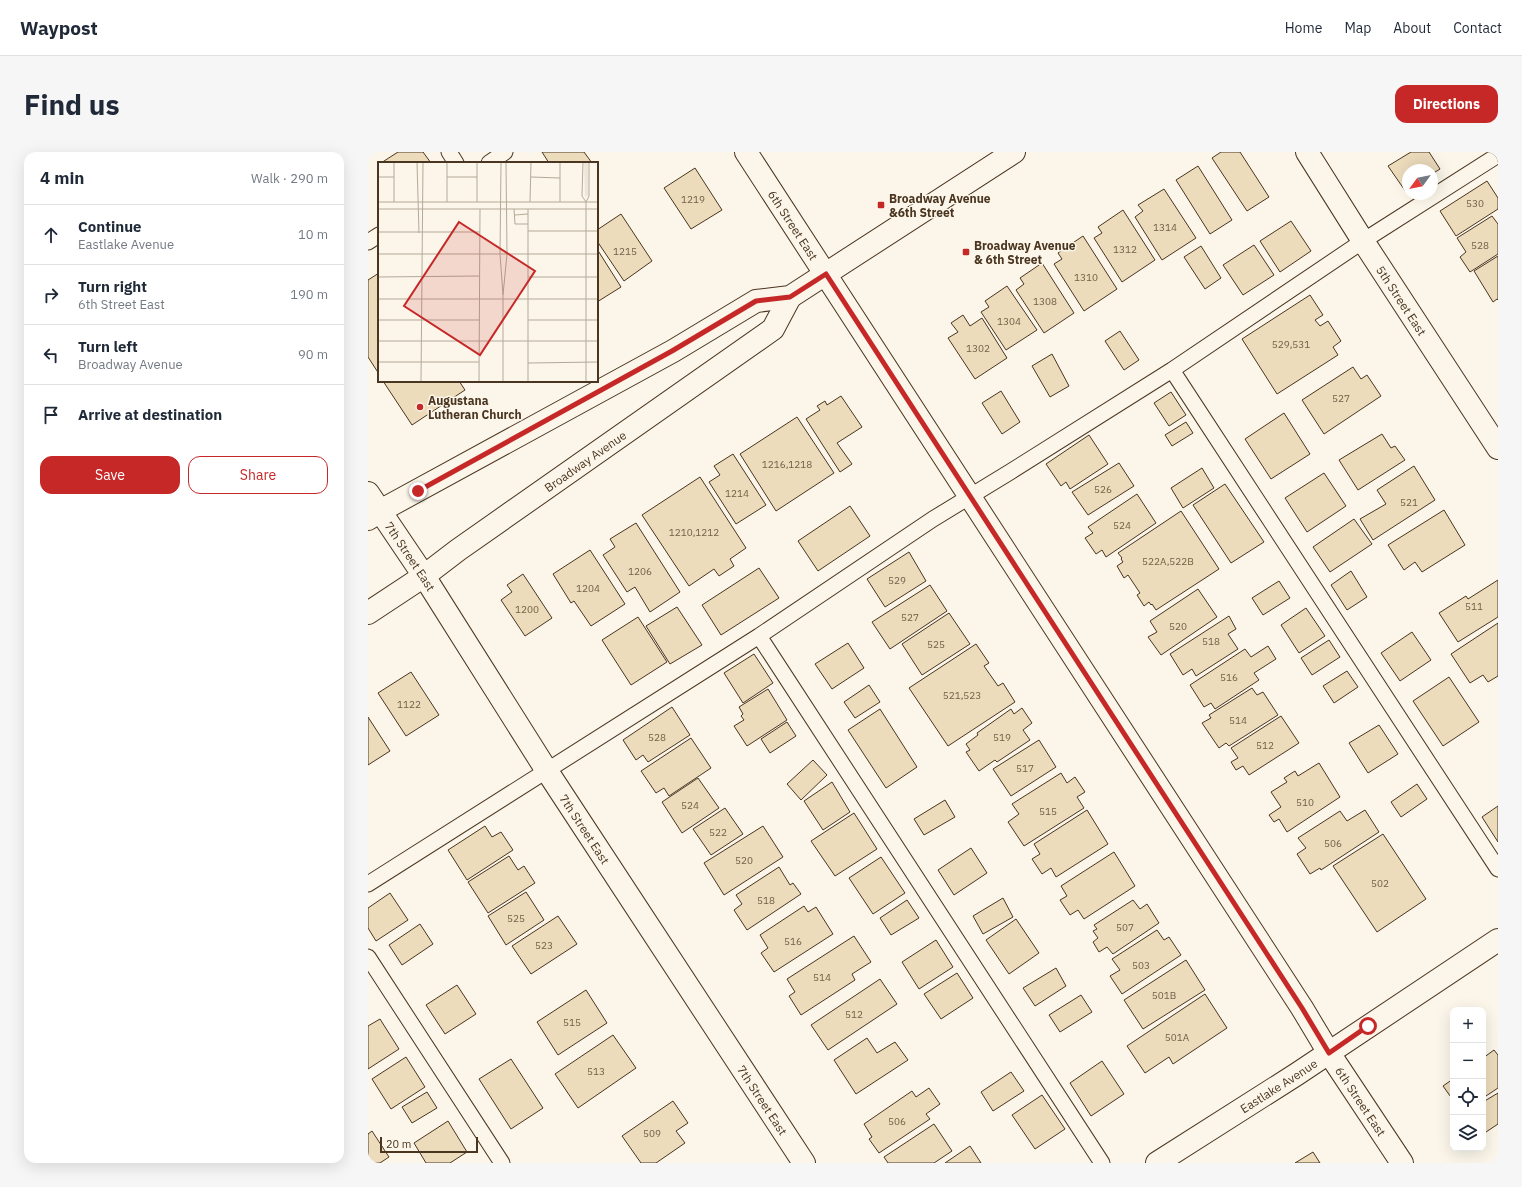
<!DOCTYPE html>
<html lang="en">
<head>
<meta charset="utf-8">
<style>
  :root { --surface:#fff; --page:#f6f6f7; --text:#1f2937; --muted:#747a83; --line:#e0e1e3; --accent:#c62828 }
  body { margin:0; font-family:"IBM Plex Sans",sans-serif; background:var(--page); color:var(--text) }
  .controls { position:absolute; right:12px; bottom:12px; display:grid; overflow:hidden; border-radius:8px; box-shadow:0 4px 16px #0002 }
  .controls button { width:36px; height:36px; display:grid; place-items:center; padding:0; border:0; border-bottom:1px solid var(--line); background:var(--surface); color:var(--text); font:20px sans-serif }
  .compass { position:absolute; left:1034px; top:12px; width:36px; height:36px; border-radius:50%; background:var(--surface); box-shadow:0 4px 16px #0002; rotate:237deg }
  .scale { position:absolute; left:12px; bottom:10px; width:98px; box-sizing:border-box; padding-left:4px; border:2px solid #4a3520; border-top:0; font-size:11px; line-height:14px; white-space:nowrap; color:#4a3520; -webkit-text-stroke:3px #fbf6e9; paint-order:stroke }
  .stop { position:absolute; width:12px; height:12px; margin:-9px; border:3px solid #c62828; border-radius:50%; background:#fff }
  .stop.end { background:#c62828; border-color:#fff; box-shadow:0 1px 4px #0008 }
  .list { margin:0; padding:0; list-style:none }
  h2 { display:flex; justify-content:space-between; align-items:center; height:52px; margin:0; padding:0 16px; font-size:17px }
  h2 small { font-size:13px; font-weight:400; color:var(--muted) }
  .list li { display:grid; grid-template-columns:26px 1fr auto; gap:12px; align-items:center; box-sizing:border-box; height:60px; padding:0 16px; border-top:1px solid var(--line) }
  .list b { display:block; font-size:15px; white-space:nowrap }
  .list p { margin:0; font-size:13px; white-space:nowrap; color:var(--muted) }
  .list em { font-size:13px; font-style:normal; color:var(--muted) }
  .actions { display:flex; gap:8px; padding:12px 16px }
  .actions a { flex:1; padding:9px 0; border:1px solid var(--accent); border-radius:12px; text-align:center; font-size:14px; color:var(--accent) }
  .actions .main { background:var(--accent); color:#fff }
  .icon { flex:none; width:22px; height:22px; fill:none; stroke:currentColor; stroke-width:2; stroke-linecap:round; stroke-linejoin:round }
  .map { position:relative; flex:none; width:1130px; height:1011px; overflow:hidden; border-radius:12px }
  header { display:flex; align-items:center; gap:24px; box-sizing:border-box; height:56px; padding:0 20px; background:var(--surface); border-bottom:1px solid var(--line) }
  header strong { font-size:19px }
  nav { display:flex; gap:22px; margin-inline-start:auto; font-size:14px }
  .intro { display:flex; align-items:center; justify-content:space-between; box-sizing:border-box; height:96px; padding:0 24px }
  h1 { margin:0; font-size:28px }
  .button { padding:10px 18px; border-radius:12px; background:var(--accent); color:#fff; font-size:14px; font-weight:700 }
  main { display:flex; gap:24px; padding:0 24px }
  aside { flex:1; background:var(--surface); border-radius:12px; box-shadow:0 4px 16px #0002 }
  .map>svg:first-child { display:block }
  .building { fill:#ecdcbc; stroke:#4a3520 }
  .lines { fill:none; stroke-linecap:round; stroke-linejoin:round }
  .lane-casing { stroke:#4a3520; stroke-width:17 }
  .street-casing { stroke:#4a3520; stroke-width:24 }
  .secondary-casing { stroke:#4a3520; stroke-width:24 }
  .lane { stroke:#fbf6e9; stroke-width:15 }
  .street { stroke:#fbf6e9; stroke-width:22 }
  .secondary { stroke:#fbf6e9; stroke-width:22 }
  .route { stroke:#c62828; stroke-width:5 }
  .poi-dot { fill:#c62828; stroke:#fbf6e9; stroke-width:1.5 }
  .labels { text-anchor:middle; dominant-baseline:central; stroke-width:3; stroke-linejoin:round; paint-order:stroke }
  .number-label { font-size:10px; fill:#725f47 }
  .poi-label { font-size:12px; font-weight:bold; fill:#4a3520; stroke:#fbf6e9; text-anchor:start }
  .street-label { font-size:12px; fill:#4a3520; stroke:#fbf6e9 }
  .inset-road { fill:none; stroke:#b4a999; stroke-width:1 }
  .view { fill:#c62828; fill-opacity:0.15; stroke:#c62828; stroke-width:2 }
  .inset-edge { fill:none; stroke:#4a3520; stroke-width:2 }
</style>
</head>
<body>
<header>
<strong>Waypost</strong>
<nav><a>Home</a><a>Map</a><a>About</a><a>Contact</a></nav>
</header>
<div class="intro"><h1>Find us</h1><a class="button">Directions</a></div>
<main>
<aside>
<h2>4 min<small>Walk · 290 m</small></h2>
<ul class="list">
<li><svg class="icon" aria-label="ahead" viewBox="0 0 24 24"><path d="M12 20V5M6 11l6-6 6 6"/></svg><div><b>Continue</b><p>Eastlake Avenue</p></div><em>10 m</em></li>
<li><svg class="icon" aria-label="right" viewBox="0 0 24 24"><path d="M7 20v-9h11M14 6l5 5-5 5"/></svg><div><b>Turn right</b><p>6th Street East</p></div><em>190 m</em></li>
<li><svg class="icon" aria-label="left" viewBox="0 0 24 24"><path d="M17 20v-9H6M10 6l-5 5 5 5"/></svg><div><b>Turn left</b><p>Broadway Avenue</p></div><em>90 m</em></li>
<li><svg class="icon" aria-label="arrive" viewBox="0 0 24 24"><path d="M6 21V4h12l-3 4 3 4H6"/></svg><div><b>Arrive at destination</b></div></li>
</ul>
<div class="actions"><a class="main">Save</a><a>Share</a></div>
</aside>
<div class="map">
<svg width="1130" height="1011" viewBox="0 0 1130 1011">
  <rect width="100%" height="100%" fill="#fbf6e9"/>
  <!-- building -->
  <path class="building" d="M30,0H55L63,11H13Z
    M174,0H216L224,11H181Z
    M853,0H872L901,45L879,59L844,6Z
    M1043,0H1061L1072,17L1064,22V18H1040V38L1038,40L1020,14Z
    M830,14L864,68L842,82L808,28Z
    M327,16L354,58L323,77L296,36Z
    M1119,29L1130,46V57L1088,84L1072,59Z
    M796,37L828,86L794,108L767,65L775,59L770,53Z
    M755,58L787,108L754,130L726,86L734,81L730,75Z
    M253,62L284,109L256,129L229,89V78Z
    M1124,64L1130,72V102L1102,120L1092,105L1098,100L1089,86Z
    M923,69L943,99L912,120L892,89Z
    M715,84L749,137L716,159L686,112L694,107L690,101Z
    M886,93L906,123L875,143L855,113Z
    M833,94L853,126L837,137L816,105Z
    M229,97L253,135L229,150Z
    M1130,104V148L1129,147L1125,150L1106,119Z
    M674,111L706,161L676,181L648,138L656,132L652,126Z
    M11,121V222L0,205V128Z
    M639,134L669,178L638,198L613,160L621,155L617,149Z
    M942,143L955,163L947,168L952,174L960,169L973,189L965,195L970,203L909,242L874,187Z
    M595,163L602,174L614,166L639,206L607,227L580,186L590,180L583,171Z
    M752,179L771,208L756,218L737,189Z
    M684,202L701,234L682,245L664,214Z
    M985,215L993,227L999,223L1013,244L956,282L934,248Z
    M15,229H91L97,238L44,273Z
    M633,239L652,270L634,282L614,251Z
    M803,240L818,263L801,274L786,251Z
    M473,244L494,275L469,291L484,312L472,320L438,267L452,258L449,254L457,249L459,253Z
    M916,261L942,302L903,327L877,287Z
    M429,265L466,321L408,359L372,302Z
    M818,270L825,281L804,294L797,283Z
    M1014,282L1023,296L1027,294L1037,308L990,338L971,308Z
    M721,283L740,312L702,337L698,330L693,334L678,312Z
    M365,302L398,353L368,372L341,330L352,323L346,314Z
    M751,311L766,334L720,363L704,340Z
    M1046,314L1067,348L1005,388L992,367L1018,352L1009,338Z
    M834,316L846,336L815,356L803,336Z
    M956,321L978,354L939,380L917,346Z
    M332,325L378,396L362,407L366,414L351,424L346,417L321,434L274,363Z
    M857,332L896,390L863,411L825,353Z
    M769,342L788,371L738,405L734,398L728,402L717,386L725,381L720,375Z
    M482,354L502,384L450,419L430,389Z
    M1076,358L1097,393L1054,420L1047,410L1036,418L1020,393Z
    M813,359L851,417L788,458L784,452L783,453L781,450L776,454L769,443L772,441L760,423L756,426L749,414L755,410L753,407L754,406L750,401Z
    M986,367L1004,392L962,420L945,395Z
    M268,371L312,440L282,460L267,435L259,440L235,403L247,395L242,387Z
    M222,398L257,452L223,474L206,449L203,451L185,422Z
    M541,400L558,429L517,455L499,427Z
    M391,416L411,446L353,483L334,453Z
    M983,419L999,445L979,458L963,433Z
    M155,422L184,466L157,484L133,448L144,440L139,433Z
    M1130,428V465L1090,490L1071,461L1098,444L1100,447Z
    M911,429L922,446L895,463L884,446Z
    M562,433L579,459L522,497L504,470Z
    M830,437L849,465L793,503L780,485L789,480L782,469Z
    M309,455L334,493L302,512L278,474Z
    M938,456L957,484L931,501L913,473Z
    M581,461L602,492L554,523L534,492Z
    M861,464L868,477L860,482L870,497L828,524L824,517L815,523L802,502Z
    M270,465L299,510L263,533L234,488Z
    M1130,471V524L1120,530L1115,523L1102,531L1083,502Z
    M1044,480L1063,508L1032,529L1013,501Z
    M961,488L972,505L944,523L933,506Z
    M480,491L496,516L464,537L447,512Z
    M608,492L621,511L616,514L630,534L635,531L647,550L580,594L541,536Z
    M900,494L908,507L886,521L891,528L847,557L843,551L836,555L822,533L877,497L883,505Z
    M386,502L405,531L375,551L356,521Z
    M979,519L990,535L966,551L955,534Z
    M43,520L71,563L38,584L10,541Z
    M1081,525L1111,570L1075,594L1045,549Z
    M501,533L512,550L487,566L476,550Z
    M884,536L889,543L895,540L910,563L861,594L858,591L851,596L834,571L843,566L841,563Z
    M400,537L419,568L379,594L366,574L376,568L373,564L375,562L371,555Z
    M304,555L322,583L280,610L275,603L268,608L255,588Z
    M654,556L664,571L655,578L662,588L629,610L627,608L611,619L598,600L602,598L598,592L610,583L609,581L643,557L646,562Z
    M512,557L549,615L518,636L480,578Z
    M913,564L931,591L881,623L875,614L868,618L863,610L870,606L863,596Z
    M0,565L22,599L0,613Z
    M419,570L428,584L402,601L393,587Z
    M1011,573L1030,602L1000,621L981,591Z
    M323,586L343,616L301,644L296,636L288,641L273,619Z
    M671,588L688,615L643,644L625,617Z
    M445,608L459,623L433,648L419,632Z
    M951,611L972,645L919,680L911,667L906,670L901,663L913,655L903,640L919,630L916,626L927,619L930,624Z
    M693,621L699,631L707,625L717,640L709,645L716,656L656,694L640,670L651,662L644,652Z
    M330,626L351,656L314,681L294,650Z
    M464,630L482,660L455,678L436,649Z
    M1049,632L1059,647L1033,665L1023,650Z
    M577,648L587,665L556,683L546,667Z
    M1130,654V690L1114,665Z
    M357,656L375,682L343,703L325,677Z
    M719,658L740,692L688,725L683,716L674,722L664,707L672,702L666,692Z
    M997,658L1011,680L953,718L952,716L942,722L929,702L938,696L930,686L972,659L979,669Z
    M486,661L509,697L467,724L443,689Z
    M117,674L124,685L133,680L145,698L99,728L80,698Z
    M395,674L415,705L356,743L336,711Z
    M1015,682L1058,747L1009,780L965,714Z
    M603,696L619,721L586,743L570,718Z
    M746,700L767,734L716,767L710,758L702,763L692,748L699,744L693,734Z
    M141,704L150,718L156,714L167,731L120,761L100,730Z
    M513,705L537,741L505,762L481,726Z
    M411,715L422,733L425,731L433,742L379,778L366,758L374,752L368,743Z
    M158,740L176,768L138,793L120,764Z
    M22,741L40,768L8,789L0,776V756Z
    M635,746L645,765L615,782L605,764Z
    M539,748L551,766L523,783L512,766Z
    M765,748L772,757L779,752L791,771L745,802L739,795L731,800L725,790L730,786L725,779L729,777L726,773Z
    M436,754L440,760L448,755L465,782L406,820L393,801L400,796L392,783Z
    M190,764L209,792L163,822L144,794Z
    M648,767L671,801L641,822L618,788Z
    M52,772L65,792L34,813L21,793Z
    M789,778L796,788L801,785L813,803L754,842L742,824L752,818L744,807Z
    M486,784L503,810L484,822L487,828L433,863L421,844L427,840L419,827Z
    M568,788L585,815L551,837L534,810Z
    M818,808L837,838L775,877L756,848Z
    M688,816L698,834L667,854L655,836Z
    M589,821L605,846L573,867L556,842Z
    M512,827L529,852L460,898L443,873Z
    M89,833L108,862L77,882L58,853Z
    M218,838L239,871L190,903L169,870Z
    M837,842L859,876L805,912L801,905L777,921L759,894Z
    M713,843L724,860L692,880L681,863Z
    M12,867L31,897L0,917V874Z
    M245,883L268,916L210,956L187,922Z
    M499,886L509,901L527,890L540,908L488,942L466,908Z
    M1126,898L1130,903V936L1115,946V906Z
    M38,905L57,935L23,957L4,927Z
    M143,907L175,956L143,977L111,927Z
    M734,909L756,942L723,964L702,931Z
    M643,920L656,939L625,959L613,940Z
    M1085,927V948L1075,934Z
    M561,936L572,952L558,962L562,967L511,1001L501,987L504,985L496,972L544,939L548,945Z
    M59,940L69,956L44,971L34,955Z
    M1130,941V972L1118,980L1115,976V950Z
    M674,943L697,977L667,997L644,963Z
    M305,949L320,971L308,979L317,991L288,1011H273L254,984Z
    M80,969L99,1000L82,1011H58L46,991Z
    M566,972L584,999L566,1011H520L516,1005Z
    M4,979L21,1005L12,1011H0V982Z
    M602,994L613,1011H577Z
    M945,1000L952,1011H927Z"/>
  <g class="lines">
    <defs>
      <path id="lane" d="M81,0L88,11
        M121,11L137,0
        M0,90L11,83
        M804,218L1130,717
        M391,484L734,1011
        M0,732L391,484L565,367L642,320L804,218L995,89L1130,3
        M0,805L134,1011"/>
      <g id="street">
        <path id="s1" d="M378,0L934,856L961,901L1034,1011"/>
        <path id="s2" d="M939,0L995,89L1130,296"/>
        <path id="s3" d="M0,341L56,424L179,619L436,1011"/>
        <path id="s4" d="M789,1011L929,922L1130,788"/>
      </g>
      <g id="secondary">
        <path d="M0,367L12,359L305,199L388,149L422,145L646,0"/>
        <path id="s5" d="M0,461L56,424L90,398L405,177L422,145"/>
      </g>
    </defs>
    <!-- lane casing -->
    <use href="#lane" class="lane-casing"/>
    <!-- street casing -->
    <use href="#street" class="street-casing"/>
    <!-- secondary casing -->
    <use href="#secondary" class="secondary-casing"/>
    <!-- lane -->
    <use href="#lane" class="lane"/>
    <!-- street -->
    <use href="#street" class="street"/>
    <!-- secondary -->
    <use href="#secondary" class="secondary"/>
  </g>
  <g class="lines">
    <!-- route -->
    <path class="route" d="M50,339L304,199L388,149L422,145L458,122L934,856L961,901L1000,874"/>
  </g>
  <!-- markers -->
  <g class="poi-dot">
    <rect x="509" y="49" width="8" height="8" rx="2"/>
    <rect x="594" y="96" width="8" height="8" rx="2"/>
    <circle cx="52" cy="255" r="4"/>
  </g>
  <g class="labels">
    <!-- number labels -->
    <g class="number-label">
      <text x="325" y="47">1219</text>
      <text x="1107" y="51">530</text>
      <text x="797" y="75">1314</text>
      <text x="1112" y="93">528</text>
      <text x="757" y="97">1312</text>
      <text x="257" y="99">1215</text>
      <text x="718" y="125">1310</text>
      <text x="677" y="149">1308</text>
      <text x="641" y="169">1304</text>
      <text x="923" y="192">529,531</text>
      <text x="610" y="196">1302</text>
      <text x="973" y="246">527</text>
      <text x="419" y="312">1216,1218</text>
      <text x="735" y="337">526</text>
      <text x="369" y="341">1214</text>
      <text x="1041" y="350">521</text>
      <text x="754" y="373">524</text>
      <text x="326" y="380">1210,1212</text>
      <text x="800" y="409">522A,522B</text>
      <text x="272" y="419">1206</text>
      <text x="529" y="428">529</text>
      <text x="220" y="436">1204</text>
      <text x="1106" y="454">511</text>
      <text x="159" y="457">1200</text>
      <text x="542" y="465">527</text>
      <text x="810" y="474">520</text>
      <text x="843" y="489">518</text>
      <text x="568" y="492">525</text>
      <text x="861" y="525">516</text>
      <text x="594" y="543">521,523</text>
      <text x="41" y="552">1122</text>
      <text x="870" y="568">514</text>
      <text x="289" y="585">528</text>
      <text x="634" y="585">519</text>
      <text x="897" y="593">512</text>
      <text x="657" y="616">517</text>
      <text x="937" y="650">510</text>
      <text x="322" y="653">524</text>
      <text x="680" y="659">515</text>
      <text x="350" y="680">522</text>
      <text x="965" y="691">506</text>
      <text x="376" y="708">520</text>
      <text x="1012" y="731">502</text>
      <text x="398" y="748">518</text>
      <text x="148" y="766">525</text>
      <text x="757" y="775">507</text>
      <text x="425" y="789">516</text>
      <text x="176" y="793">523</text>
      <text x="773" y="813">503</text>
      <text x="454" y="825">514</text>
      <text x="796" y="843">501B</text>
      <text x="486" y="862">512</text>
      <text x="204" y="870">515</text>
      <text x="809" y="885">501A</text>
      <text x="228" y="919">513</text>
      <text x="529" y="969">506</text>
      <text x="284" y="981">509</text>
    </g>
    <!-- poi labels -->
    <g class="poi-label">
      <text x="521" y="46">Broadway Avenue<tspan x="521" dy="14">&amp;6th Street</tspan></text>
      <text x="606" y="93">Broadway Avenue<tspan x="606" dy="14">&amp; 6th Street</tspan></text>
      <text x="60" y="248">Augustana<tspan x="60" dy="14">Lutheran Church</tspan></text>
    </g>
    <!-- street labels -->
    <g class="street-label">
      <text stroke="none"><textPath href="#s1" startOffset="87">6th Street East</textPath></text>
      <text stroke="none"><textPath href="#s2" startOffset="176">5th Street East</textPath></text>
      <text stroke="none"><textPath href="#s5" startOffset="265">Broadway Avenue</textPath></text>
      <text stroke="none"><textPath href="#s3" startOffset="76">7th Street East</textPath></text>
      <text stroke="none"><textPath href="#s3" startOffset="400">7th Street East</textPath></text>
      <text stroke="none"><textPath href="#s4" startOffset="144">Eastlake Avenue</textPath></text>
      <text stroke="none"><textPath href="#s3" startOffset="724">7th Street East</textPath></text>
      <text stroke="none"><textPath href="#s1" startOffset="1131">6th Street East</textPath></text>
    </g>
  </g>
  <!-- overview -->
  <g transform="translate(10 10)">
    <rect width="220" height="220" fill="#fbf6e9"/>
    <path d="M206,0H210V33L207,35Z" fill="#ede6d9"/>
    <path class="inset-road" d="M39,0L41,71M69,0V40M99,0V40M123,0L122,92L125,133M205,0L204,34L208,40M0,15H16M69,15H99M153,15L182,16M0,40H220M16,40V0M152,40L153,0M182,40V0M0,47H220M136,47L137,62H150M150,47V220M137,53L150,52M150,69H220M0,70H102M0,92H220M0,115L101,114M150,115H220M0,137H220M0,158H101M150,158H220M0,179H220M0,200H101M150,201L220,200M43,220L45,0M101,220L102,47M125,220V133L129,92L128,0M208,220V40L211,34V0"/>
    <path class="view" d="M81,60L157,109L102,193L26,144Z"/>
    <rect width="220" height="220" class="inset-edge"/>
  </g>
</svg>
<div class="controls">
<button>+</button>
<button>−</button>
<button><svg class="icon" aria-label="locate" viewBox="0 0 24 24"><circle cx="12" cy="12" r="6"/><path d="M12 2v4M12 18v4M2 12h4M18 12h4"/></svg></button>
<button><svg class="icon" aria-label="layers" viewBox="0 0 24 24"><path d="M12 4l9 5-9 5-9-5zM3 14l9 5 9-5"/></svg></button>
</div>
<svg class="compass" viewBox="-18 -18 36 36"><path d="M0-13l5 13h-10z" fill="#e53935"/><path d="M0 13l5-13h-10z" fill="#747a83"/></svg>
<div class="scale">20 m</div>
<div class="stop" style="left:1000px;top:874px"></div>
<div class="stop end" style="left:50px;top:339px"></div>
</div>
</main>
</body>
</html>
